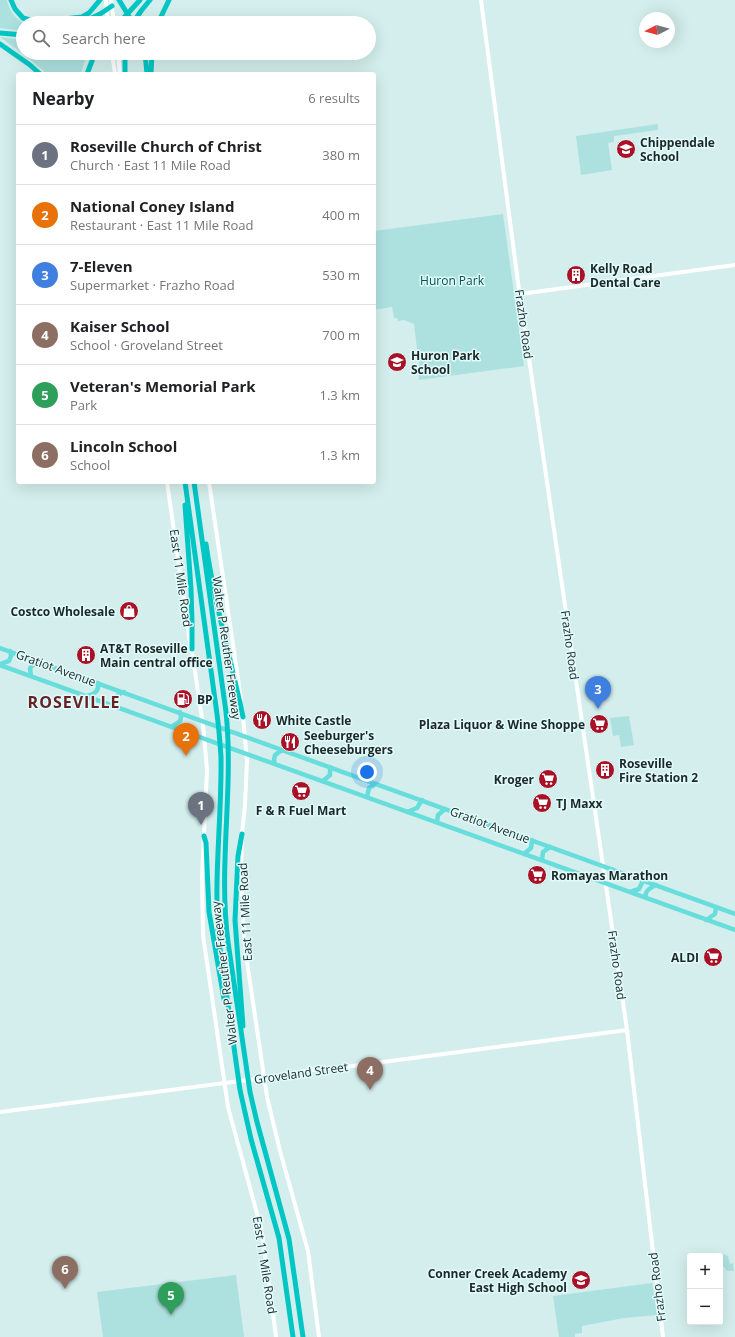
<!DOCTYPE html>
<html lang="en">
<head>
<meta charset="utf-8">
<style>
  :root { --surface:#fff; --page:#f2f2f2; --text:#202124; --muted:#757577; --line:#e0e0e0; --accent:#ea580c }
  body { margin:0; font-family:"Open Sans",sans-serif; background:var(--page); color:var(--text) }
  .controls { position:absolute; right:12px; bottom:12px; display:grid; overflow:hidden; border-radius:4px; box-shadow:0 4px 16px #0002 }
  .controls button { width:36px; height:36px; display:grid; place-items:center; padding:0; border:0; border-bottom:1px solid var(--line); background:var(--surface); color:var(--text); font:20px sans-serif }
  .compass { position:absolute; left:639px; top:12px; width:36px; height:36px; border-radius:50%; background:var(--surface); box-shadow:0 4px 16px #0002; rotate:264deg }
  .you { position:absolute; left:367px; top:772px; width:14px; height:14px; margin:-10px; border:3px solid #fff; border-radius:50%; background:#1a73e8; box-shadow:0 0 0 6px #1a73e833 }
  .badge { display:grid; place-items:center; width:26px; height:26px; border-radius:50%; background:var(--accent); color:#fff; font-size:13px; font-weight:700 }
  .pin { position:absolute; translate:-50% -33px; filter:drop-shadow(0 1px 2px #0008) }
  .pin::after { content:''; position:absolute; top:21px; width:14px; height:12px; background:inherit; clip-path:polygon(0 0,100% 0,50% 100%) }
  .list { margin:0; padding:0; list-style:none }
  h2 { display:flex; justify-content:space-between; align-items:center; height:52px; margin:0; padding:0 16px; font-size:17px }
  h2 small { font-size:13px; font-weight:400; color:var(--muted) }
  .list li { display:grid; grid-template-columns:26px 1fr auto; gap:12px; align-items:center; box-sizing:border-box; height:60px; padding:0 16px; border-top:1px solid var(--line) }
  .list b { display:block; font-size:15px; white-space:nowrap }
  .list p { margin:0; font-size:13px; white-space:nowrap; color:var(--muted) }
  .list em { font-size:13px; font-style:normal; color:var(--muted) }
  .icon { flex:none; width:22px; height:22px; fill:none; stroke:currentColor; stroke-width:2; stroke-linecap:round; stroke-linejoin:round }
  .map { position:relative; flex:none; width:735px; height:1337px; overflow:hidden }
  .search { position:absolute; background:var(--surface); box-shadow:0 4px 16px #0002; left:16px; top:16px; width:360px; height:44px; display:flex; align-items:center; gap:10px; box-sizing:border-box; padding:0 14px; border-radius:22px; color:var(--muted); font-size:15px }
  .panel { position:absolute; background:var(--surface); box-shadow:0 4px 16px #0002; left:16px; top:72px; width:360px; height:412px; border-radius:4px }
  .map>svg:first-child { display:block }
  .green { fill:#ade1df }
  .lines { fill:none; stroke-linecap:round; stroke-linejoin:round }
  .secondary { stroke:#fff; stroke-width:4 }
  .primary { stroke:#67dddc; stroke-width:4.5 }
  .highway { stroke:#02c6c4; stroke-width:5 }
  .labels { text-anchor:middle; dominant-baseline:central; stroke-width:3; stroke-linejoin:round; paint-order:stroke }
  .poi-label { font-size:12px; font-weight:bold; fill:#1d2727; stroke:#e0fbfa; text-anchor:start }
  .park-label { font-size:12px; fill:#005150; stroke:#e0fbfa }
  .street-label { font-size:12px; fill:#1d2727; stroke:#e0fbfa }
  .district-label { font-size:16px; font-weight:bold; letter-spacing:1px; fill:#672123; stroke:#e0fbfa }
</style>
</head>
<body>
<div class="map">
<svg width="735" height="1337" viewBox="0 0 735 1337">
  <rect width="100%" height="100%" fill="#d3eeec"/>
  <!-- green -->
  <path class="green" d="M0,0H7C9,10 15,19 24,23L23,31L0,28Z
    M0,37L23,40V53H89L84,63L81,74H47L26,56Z
    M658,124V130L614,136V142L608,143L612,170L581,175L576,136Z
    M503,214L524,366L419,380L417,365H419L414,324L404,320L398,321L397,318H394L392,307L374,310V231Z
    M629,716L634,745L621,747L619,735L613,736L610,718Z
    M724,1254L728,1256L730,1264L733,1263L734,1271H727L720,1262V1256H715L722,1255Z
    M236,1275L244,1337H103L97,1292Z
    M652,1283L657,1315L624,1318L582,1326V1333L575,1334V1337H559L553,1296Z"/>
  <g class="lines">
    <!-- secondary -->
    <path class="secondary" d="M106,0L108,23
      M111,0L114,23
      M481,0L519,290L627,1030L663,1337
      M112,53L115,74
      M118,53L120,74
      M520,294L735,265
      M167,482L190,643L193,658L203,725L207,770L202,877L203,935L228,1107L261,1228L267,1267L276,1337
      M209,482L241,699
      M243,716L247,760L245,805L242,834L241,869L244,934L246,955L267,1097L280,1151L308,1251L319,1337
      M0,1112L264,1078L311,1070L345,1067L627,1030"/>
    <!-- primary -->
    <path class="primary" d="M0,648L735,914
      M0,664L9,661L11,656L10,651
      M0,665L735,930
      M31,676L30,668L33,665L40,662
      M87,696C95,694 99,691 98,683
      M115,706C113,699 117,694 124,692
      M171,727L180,721L181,717L180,712
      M275,764L274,760L275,755L282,750
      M323,781L330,775V767
      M367,797L369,788L376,784
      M407,812L417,808L422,800
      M437,822L438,815L445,809
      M524,854L531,848L532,840
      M542,860L543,852L550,847
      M630,892L639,889L643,881
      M646,898C644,891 650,888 656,885
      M706,920L715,914L716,907"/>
    <!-- highway -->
    <path class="highway" d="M11,0L15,9L23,18L37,22L82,17L89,13L100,0
      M119,0L133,23
      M81,23L100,14L112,6
      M119,23L140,0
      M133,23L141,11L150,0
      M158,23L169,0
      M0,33L23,35
      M0,44L30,65L40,74
      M125,53V74
      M145,53L147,74
      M87,74L95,53
      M151,74L152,53
      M185,482L217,714C219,728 220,743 221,757C222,819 213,880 219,941L240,1090L251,1139L279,1238L293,1337
      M194,482L226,712C234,789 218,865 228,942L250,1092L257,1122L289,1239L303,1337
      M185,505L191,589L192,622V649
      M206,544C214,603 231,659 243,717
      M242,834L238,856L235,920L243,1026
      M204,836L206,843L209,912L224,999"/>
  </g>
  <!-- icons -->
  <defs>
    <symbol id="school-disc" viewBox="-11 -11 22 22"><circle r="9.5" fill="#a91226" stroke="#e0fbfa"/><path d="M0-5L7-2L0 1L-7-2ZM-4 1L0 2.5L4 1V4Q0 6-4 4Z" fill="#fff"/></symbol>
    <symbol id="building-disc" viewBox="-11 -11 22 22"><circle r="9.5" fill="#a91226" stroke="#e0fbfa"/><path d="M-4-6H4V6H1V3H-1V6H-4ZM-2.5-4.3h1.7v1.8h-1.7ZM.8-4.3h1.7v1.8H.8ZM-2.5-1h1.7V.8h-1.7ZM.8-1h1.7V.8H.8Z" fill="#fff"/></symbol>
    <symbol id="shop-disc" viewBox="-11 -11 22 22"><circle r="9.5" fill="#a91226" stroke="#e0fbfa"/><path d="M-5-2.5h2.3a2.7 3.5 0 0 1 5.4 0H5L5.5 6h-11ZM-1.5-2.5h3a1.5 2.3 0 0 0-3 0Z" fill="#fff"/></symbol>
    <symbol id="fuel-disc" viewBox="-11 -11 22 22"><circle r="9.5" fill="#a91226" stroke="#e0fbfa"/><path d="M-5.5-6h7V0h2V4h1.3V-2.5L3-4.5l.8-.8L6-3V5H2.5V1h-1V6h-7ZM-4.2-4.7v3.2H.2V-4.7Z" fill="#fff"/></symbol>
    <symbol id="restaurant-disc" viewBox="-11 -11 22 22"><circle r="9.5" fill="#a91226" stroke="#e0fbfa"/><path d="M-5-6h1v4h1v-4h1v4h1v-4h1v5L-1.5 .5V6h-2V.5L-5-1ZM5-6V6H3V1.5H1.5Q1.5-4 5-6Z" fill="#fff"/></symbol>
    <symbol id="supermarket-disc" viewBox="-11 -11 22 22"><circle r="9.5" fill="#a91226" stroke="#e0fbfa"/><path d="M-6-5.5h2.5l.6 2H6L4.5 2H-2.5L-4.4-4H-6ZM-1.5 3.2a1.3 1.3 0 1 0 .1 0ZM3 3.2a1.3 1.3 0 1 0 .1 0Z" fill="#fff"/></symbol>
  </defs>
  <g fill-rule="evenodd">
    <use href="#school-disc" x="615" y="138" width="22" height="22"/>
    <use href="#building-disc" x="565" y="264" width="22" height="22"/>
    <use href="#school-disc" x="386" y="351" width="22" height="22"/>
    <use href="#shop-disc" x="118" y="600" width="22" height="22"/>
    <use href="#building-disc" x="75" y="644" width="22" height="22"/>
    <use href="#fuel-disc" x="172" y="688" width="22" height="22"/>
    <use href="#restaurant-disc" x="251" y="709" width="22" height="22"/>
    <use href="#supermarket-disc" x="588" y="713" width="22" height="22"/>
    <use href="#restaurant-disc" x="279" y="731" width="22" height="22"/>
    <use href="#building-disc" x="594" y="759" width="22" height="22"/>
    <use href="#supermarket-disc" x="537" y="768" width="22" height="22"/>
    <use href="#supermarket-disc" x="290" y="780" width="22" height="22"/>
    <use href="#supermarket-disc" x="531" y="792" width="22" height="22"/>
    <use href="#supermarket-disc" x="526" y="864" width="22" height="22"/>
    <use href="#supermarket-disc" x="702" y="946" width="22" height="22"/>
    <use href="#school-disc" x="570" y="1269" width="22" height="22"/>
  </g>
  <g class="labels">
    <!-- poi labels -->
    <g class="poi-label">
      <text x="640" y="142">Chippendale<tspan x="640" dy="14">School</tspan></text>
      <text x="590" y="268">Kelly Road<tspan x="590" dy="14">Dental Care</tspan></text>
      <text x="411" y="355">Huron Park<tspan x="411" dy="14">School</tspan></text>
      <text x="115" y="611" text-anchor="end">Costco Wholesale</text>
      <text x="100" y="648">AT&amp;T Roseville<tspan x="100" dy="14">Main central office</tspan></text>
      <text x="197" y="699">BP</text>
      <text x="276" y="720">White Castle</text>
      <text x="585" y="724" text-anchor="end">Plaza Liquor &amp; Wine Shoppe</text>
      <text x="304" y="735">Seeburger's<tspan x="304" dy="14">Cheeseburgers</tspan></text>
      <text x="619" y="763">Roseville<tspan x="619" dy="14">Fire Station 2</tspan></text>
      <text x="534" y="779" text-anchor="end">Kroger</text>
      <text x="556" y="803">TJ Maxx</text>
      <text x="301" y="810" text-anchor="middle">F &amp; R Fuel Mart</text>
      <text x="551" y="875">Romayas Marathon</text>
      <text x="699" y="957" text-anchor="end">ALDI</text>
      <text x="567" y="1273" text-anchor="end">Conner Creek Academy<tspan x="567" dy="14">East High School</tspan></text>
    </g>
    <!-- park labels -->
    <g class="park-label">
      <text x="452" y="280">Huron Park</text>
    </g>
    <!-- street labels -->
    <g class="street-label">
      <text transform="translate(524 324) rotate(82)">Frazho Road</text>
      <text transform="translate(181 578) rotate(82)">East 11 Mile Road</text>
      <text transform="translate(570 645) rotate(82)">Frazho Road</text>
      <text transform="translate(227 648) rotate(82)">Walter P Reuther Freeway</text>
      <text transform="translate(56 668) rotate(20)">Gratiot Avenue</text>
      <text transform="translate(490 825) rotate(20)">Gratiot Avenue</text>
      <text transform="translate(245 912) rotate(-93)">East 11 Mile Road</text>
      <text transform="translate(617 965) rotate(82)">Frazho Road</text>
      <text transform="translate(224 973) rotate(-97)">Walter P Reuther Freeway</text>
      <text transform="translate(301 1073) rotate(-8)">Groveland Street</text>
      <text transform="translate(265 1265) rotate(81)">East 11 Mile Road</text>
      <text transform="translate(657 1287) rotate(-97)">Frazho Road</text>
    </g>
    <!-- district labels -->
    <g class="district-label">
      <text x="74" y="702">ROSEVILLE</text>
    </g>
  </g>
</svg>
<div class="controls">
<button>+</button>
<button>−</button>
</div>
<svg class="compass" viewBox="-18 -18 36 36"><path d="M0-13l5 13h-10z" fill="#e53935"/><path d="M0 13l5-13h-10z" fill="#757577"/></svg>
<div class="you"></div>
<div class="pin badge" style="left:201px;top:825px;background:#6b7280">1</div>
<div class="pin badge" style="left:186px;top:756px;background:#e8710a">2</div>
<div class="pin badge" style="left:598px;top:709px;background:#3f7fe0">3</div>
<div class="pin badge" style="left:370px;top:1090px;background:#8d6e63">4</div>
<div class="pin badge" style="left:171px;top:1315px;background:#2e9e5b">5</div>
<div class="pin badge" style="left:65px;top:1289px;background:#8d6e63">6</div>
<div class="search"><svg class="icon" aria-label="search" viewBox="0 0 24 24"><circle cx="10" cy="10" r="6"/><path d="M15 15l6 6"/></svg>Search here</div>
<section class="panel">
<h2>Nearby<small>6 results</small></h2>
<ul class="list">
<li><span class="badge" style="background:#6b7280">1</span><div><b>Roseville Church of Christ</b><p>Church · East 11 Mile Road</p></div><em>380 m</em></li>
<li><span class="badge" style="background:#e8710a">2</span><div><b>National Coney Island</b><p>Restaurant · East 11 Mile Road</p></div><em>400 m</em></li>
<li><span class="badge" style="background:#3f7fe0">3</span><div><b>7-Eleven</b><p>Supermarket · Frazho Road</p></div><em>530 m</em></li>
<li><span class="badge" style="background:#8d6e63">4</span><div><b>Kaiser School</b><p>School · Groveland Street</p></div><em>700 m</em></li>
<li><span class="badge" style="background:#2e9e5b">5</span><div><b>Veteran's Memorial Park</b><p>Park</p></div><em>1.3 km</em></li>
<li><span class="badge" style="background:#8d6e63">6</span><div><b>Lincoln School</b><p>School</p></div><em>1.3 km</em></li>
</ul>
</section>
</div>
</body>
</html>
